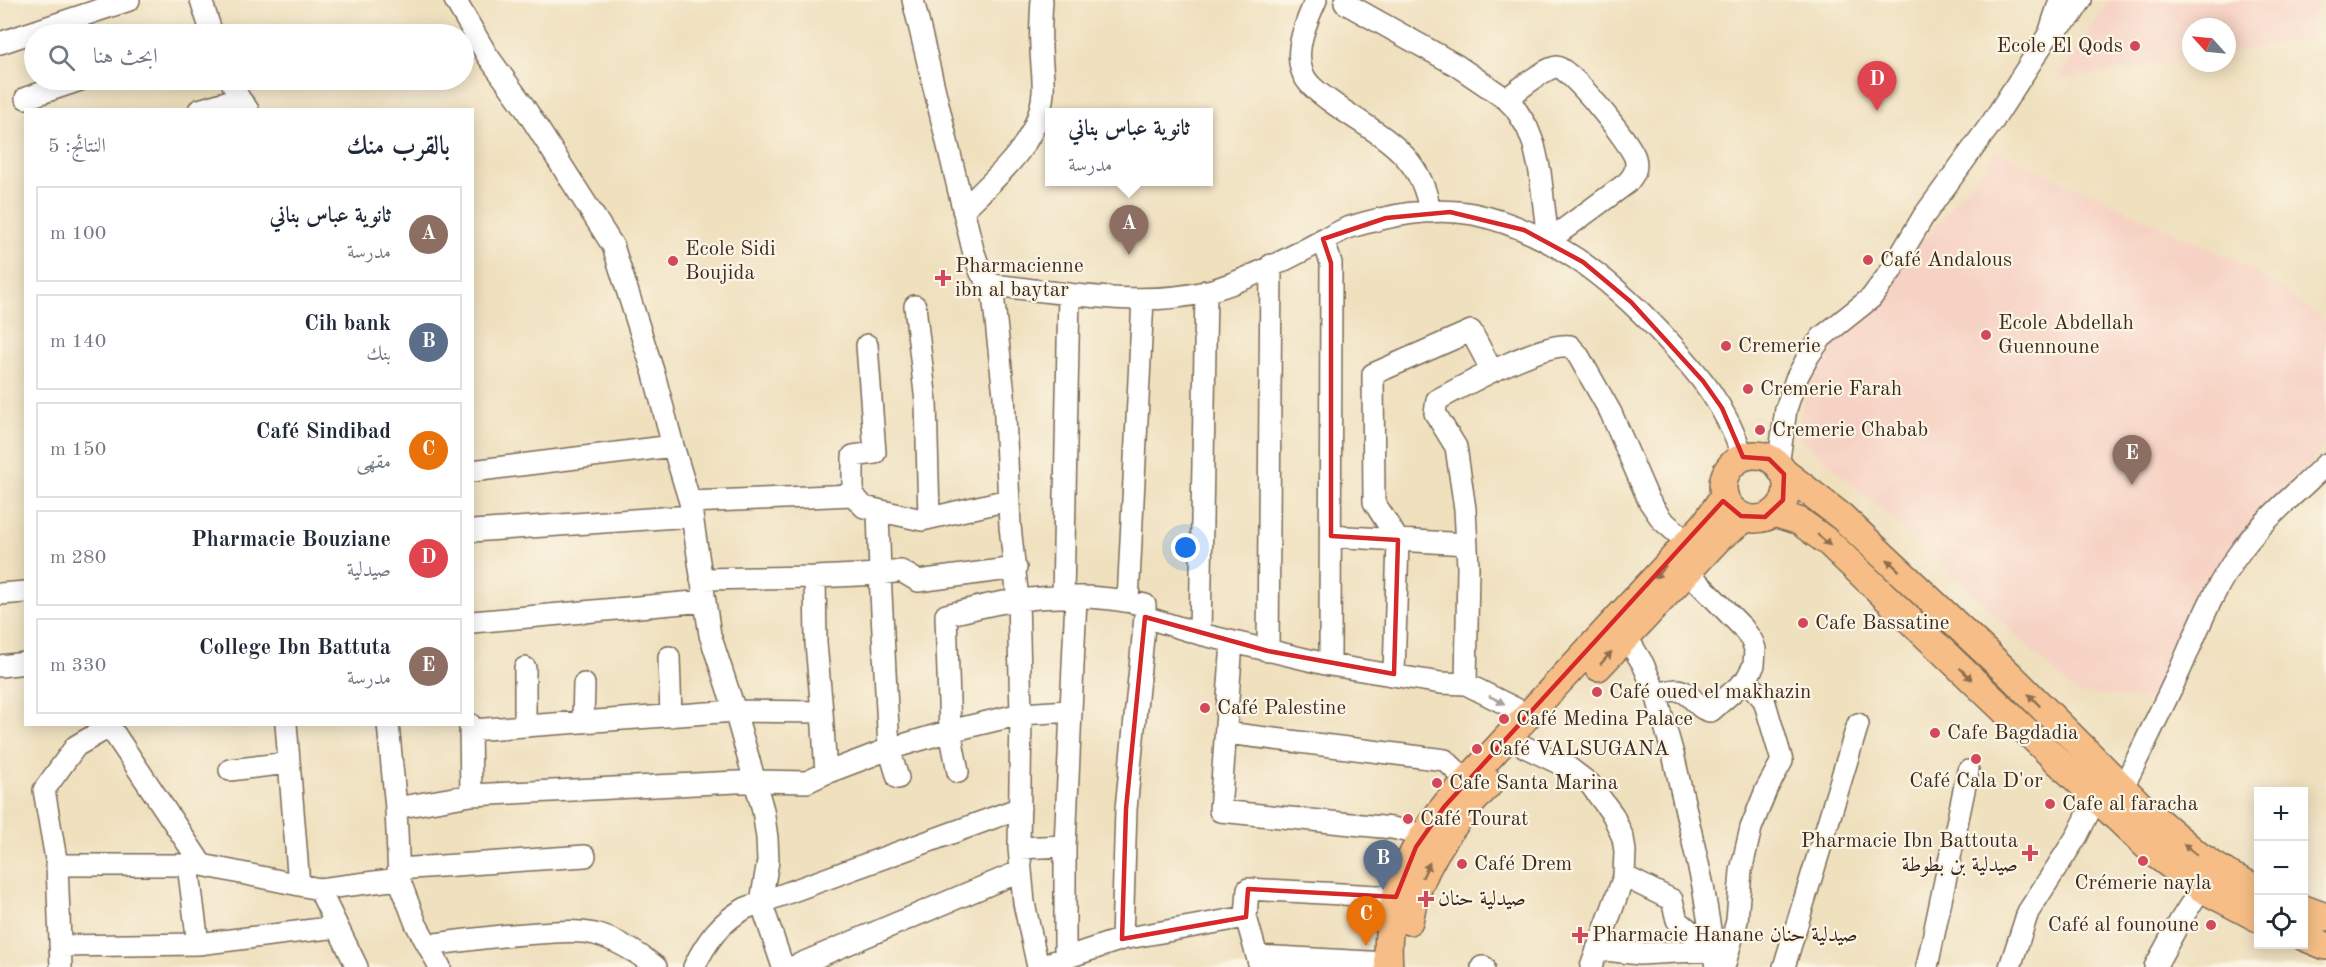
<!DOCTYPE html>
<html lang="ar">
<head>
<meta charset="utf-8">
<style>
  :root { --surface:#fff; --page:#f6f6f7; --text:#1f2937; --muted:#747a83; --line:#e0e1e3; --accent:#d1495b }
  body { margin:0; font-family:"Old Standard TT",Amiri,serif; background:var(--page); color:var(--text); direction:rtl }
  .controls { position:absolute; right:18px; bottom:18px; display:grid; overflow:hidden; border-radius:0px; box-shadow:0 3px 15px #0003 }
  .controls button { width:54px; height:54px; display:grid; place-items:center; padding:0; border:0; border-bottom:2px solid var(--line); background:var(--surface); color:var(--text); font:30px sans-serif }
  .compass { position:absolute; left:2182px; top:18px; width:54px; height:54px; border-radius:50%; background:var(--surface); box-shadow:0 3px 15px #0003; rotate:297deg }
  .you { position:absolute; left:1186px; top:548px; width:21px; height:21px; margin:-15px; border:4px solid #fff; border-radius:50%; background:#1a73e8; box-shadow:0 0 0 9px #1a73e833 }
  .badge { display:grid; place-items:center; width:39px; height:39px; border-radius:50%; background:var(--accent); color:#fff; font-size:20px; font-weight:700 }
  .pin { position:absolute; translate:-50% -50px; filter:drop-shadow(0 2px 3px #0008) }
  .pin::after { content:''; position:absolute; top:32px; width:21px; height:18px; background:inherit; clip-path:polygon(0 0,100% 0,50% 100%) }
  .popup { position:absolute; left:1045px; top:108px; width:168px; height:78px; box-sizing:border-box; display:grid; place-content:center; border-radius:0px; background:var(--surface); filter:drop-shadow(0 2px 4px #0005); font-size:20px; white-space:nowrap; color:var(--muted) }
  .popup b { font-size:22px; color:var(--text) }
  .popup::after { content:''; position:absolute; left:50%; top:100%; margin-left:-12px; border:12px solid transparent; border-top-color:var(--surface) }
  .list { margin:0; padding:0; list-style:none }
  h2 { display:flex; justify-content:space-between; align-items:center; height:78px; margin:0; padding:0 24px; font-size:26px }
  h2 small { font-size:20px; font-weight:400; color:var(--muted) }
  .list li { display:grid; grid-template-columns:39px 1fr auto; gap:18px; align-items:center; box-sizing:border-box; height:96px; margin:0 12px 12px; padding:0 12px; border:2px solid var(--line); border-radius:0px }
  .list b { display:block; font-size:22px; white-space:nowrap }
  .list p { margin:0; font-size:20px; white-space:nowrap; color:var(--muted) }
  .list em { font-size:20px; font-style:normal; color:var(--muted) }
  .icon { flex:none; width:33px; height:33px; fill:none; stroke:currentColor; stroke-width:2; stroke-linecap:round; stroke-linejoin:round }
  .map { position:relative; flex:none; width:2326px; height:967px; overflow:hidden; direction:ltr }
  .search { position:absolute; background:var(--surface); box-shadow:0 3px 15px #0003; left:24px; top:24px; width:450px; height:66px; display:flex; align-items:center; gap:15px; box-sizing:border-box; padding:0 21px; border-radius:33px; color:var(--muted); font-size:22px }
  .panel { position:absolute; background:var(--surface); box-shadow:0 3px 15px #0003; left:24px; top:108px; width:450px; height:618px; border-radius:0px; direction:rtl }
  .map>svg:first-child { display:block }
  .built { fill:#f6d2c4 }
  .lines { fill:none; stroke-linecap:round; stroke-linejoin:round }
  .minor-casing { stroke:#7a6a56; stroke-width:24 }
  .major-casing { stroke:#7a6a56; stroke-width:30 }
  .minor { stroke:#fff; stroke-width:21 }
  .major { stroke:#f6be86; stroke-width:27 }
  .oneway { fill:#8f6d4d }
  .oneway2 { fill:#a79f9a }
  .marked { fill:none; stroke:#d62828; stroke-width:4.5; stroke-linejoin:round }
  .poi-dot { fill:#d1495b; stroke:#fcf5e5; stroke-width:2 }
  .labels { text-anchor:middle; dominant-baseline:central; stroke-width:4.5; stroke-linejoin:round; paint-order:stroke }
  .poi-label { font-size:21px; fill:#3b2a1e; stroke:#fcf5e5; text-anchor:start }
</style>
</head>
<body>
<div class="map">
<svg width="2326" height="967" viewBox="0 0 2326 967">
  <rect width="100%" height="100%" fill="#fcf5e5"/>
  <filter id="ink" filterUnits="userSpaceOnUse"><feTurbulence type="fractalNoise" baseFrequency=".0167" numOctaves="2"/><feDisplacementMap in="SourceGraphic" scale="12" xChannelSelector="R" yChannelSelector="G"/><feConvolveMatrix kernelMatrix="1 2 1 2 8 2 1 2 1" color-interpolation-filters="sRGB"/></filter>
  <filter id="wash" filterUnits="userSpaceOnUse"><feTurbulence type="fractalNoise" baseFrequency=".008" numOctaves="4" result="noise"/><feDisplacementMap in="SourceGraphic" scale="24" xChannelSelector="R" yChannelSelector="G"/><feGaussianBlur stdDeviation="1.35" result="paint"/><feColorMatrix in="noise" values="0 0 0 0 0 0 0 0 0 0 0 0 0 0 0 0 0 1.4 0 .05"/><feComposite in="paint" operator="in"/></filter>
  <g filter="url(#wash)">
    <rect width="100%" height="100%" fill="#efe0be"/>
    <!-- built -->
    <path class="built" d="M2110,0H2324L2310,19L2314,39L2227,53V27H2191V59L2056,81Z
      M1998,151L2245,265L2326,320V445L2312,463L2265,506L2225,557L2151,700L2076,693L1917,541L1797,435L1807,389L1828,346L1857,324L1930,232Z"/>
  </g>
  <g filter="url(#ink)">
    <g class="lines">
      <defs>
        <path id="minor" d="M201,0L212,34
          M455,0L487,55L523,105L613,246L654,374L673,446L472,471
          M913,0L973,250L981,273L992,285C1058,292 1141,308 1205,292C1255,279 1302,250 1347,228C1387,216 1431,206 1473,214C1550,230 1609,278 1662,334C1699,374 1726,405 1743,458
          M1316,0C1307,20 1294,49 1302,71C1306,84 1319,93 1330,101C1376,135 1421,149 1430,212
          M1345,3L1456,65L1506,99L1515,108L1527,127L1534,145L1540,172L1548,241L1627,183C1634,175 1638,169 1635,158C1631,144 1570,67 1557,67C1546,67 1516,92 1506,99
          M2049,34L2071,16L2081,0
          M0,43L129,0
          M231,80L239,98L248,110
          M26,98L80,80
          M199,110L239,98
          M963,210C996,177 1039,144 1043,93C1044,78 1041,62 1041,47C1040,31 1041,15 1042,0
          M1323,239L1331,263L1330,665
          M992,285L1004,395L1010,526L1018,600L1021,714L1019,848L1024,903L1038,967
          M915,306L926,402L929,517
          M673,446L690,502L710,635L735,711L763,810L767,838L768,861L761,902L783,967
          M1778,466L1786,409L1796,379L1809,355L1822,337L1871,298L1891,271L1923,217L1993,121L2049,34L2060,0
          M853,495V456L875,453L867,345
          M690,502L853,495L864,507L922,520L1008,500
          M878,510L880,574L901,571L918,581L1016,568
          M472,531L692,516
          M1331,536L1466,544
          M701,579L815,577
          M0,594L26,592
          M1063,597L1069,294
          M1128,601L1143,299
          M472,622L705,601
          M1200,634L1206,291
          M1626,636L1643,664L1656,694L1674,758L1703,886L1716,967
          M1232,642L1220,811L1392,828L1424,835
          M1268,651L1271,265
          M669,657L671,716
          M0,666L26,663
          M525,668V726
          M1394,674L1398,540L1374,502L1373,374L1471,331L1492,371
          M1466,684L1468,567L1465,509L1456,447L1435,413L1437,400C1465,385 1542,342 1570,346L1578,355L1611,413L1649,501L1662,520L1687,542
          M1656,694C1663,693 1670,690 1677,690C1692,691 1696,710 1711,711L1746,680L1754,665L1755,649L1752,641L1743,628L1687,571
          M822,712L826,773
          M583,722L584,684
          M108,724L202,865L319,889L399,879
          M286,724L299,885
          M388,724L396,808L399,879L416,924L440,967
          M470,724L471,795
          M471,730L735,711L822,712L816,643L815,577L880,574L889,749L898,778
          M1226,733L1445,760L1467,781
          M1525,747L1569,768L1590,784L1613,815L1623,838L1625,851L1624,876L1591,967
          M230,770L288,763
          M958,772L950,731L946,615C970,610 995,602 1019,600C1060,595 1105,595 1145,605V617L1200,634L1330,665L1441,683L1466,684L1528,715
          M2122,789C2142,750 2161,710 2180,670C2198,629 2215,584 2243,548C2266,517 2298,492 2326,464
          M396,808L471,795L757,781L807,782L826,773L889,749L950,731L1021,714L1069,711
          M1019,848L1065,846
          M57,865H202
          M188,865L198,944
          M398,869L585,856
          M1624,876L1672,900L1677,920L1713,950
          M319,889L357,967
          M1246,917L1248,889L1396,897
          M1122,939L1126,809L1145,617
          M428,945C465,940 502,935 539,933C558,932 576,930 595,934C617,940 638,953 656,967
          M60,946L198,944L337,927
          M1597,949L1640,954L1713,950
          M1257,956L1388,963
          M1065,958V846L1076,598
          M1053,962L1122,939L1246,917L1260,967
          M61,967L57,865L44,790L76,746L109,727
          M694,967C706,942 721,921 746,908L1020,808
          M793,967L1021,871
          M1482,967H1484
          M1724,967L1737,921L1741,871L1751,828L1766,790L1782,761L1764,700L1746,680
          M1784,967L1858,724
          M1927,967L1968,771
          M2010,967L2028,912L2077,836L2096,798
          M2155,967L2180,921L2201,888"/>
        <path id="major" d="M1723 487a32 32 0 1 1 64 0a32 32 0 1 1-64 0Z
          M1781,470L1842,517L2011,676L2145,810L2198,855L2229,875L2258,889
          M1774,513L1799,521L1829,543L2155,854L2201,888L2258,918
          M1598,667L1719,538L1746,518
          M2304,909L2326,917
          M1409,921C1418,868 1453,821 1490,783
          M2304,937L2326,946
          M1389,967C1383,901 1413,842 1455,794L1705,524L1724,496"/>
      </defs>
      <!-- minor casing -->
      <use href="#minor" class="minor-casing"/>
      <!-- major casing -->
      <use href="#major" class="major-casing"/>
      <!-- minor -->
      <use href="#minor" class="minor"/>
      <!-- major -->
      <use href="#major" class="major"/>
    </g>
    <!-- one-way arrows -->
    <defs><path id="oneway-solid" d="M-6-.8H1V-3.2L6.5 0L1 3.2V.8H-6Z" transform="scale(1.5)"/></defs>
    <g class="oneway">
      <use href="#oneway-solid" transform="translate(1824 540) rotate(41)"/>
      <use href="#oneway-solid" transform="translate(1893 565) rotate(-137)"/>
      <use href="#oneway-solid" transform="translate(1660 572) rotate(133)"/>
      <use href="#oneway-solid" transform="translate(1606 658) rotate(-48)"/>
      <use href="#oneway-solid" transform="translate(1966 674) rotate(44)"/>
      <use href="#oneway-solid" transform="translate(2034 700) rotate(-134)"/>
      <use href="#oneway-solid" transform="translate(2190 849) rotate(-142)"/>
      <use href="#oneway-solid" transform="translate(1426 870) rotate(-64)"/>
    </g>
    <use class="oneway2" href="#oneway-solid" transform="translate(1497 700) rotate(27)"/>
  </g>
  <!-- marked area -->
  <path class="marked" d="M1450,212L1524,230L1583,262L1631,302L1703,381L1722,408L1743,457L1769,459L1784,474L1783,500L1765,517L1741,516L1723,501L1444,807L1416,847L1396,897L1248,889L1246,917L1122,939L1126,809L1145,617L1268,651L1394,674L1398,540L1331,536V263L1323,239L1386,218Z"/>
  <!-- markers -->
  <g class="poi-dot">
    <circle cx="2135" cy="46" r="6"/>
    <circle cx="1868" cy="260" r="6"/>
    <circle cx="673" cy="261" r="6"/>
    <path d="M940 269h6v6h6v6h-6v6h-6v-6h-6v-6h6z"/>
    <circle cx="1986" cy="335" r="6"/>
    <circle cx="1726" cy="346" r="6"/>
    <circle cx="1748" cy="389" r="6"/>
    <circle cx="1760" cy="430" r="6"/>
    <circle cx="1803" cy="623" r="6"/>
    <circle cx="1597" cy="692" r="6"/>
    <circle cx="1205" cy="708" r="6"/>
    <circle cx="1504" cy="719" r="6"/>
    <circle cx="1935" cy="733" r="6"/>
    <circle cx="1477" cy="749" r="6"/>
    <circle cx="1976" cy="759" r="6"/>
    <circle cx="1437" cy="783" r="6"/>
    <circle cx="2050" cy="804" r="6"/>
    <circle cx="1408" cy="819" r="6"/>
    <path d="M2027 844h6v6h6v6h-6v6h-6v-6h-6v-6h6z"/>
    <circle cx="2143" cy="861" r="6"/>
    <circle cx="1462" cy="864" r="6"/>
    <path d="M1423 890h6v6h6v6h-6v6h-6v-6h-6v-6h6z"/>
    <circle cx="2211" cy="925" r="6"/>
    <path d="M1577 926h6v6h6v6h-6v6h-6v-6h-6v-6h6z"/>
  </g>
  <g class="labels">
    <!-- poi labels -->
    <g class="poi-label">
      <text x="2123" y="46" text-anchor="end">Ecole El Qods</text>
      <text x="685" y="249">Ecole Sidi<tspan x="685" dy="24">Boujida</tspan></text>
      <text x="1880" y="260">Café Andalous</text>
      <text x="955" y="266">Pharmacienne<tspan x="955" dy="24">ibn al baytar</tspan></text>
      <text x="1998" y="323">Ecole Abdellah<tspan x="1998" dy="24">Guennoune</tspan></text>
      <text x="1738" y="346">Cremerie</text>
      <text x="1760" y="389">Cremerie Farah</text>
      <text x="1772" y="430">Cremerie Chabab</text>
      <text x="1815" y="623">Cafe Bassatine</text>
      <text x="1609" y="692">Café oued el makhazin</text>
      <text x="1217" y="708">Café Palestine</text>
      <text x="1516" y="719">Café Medina Palace</text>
      <text x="1947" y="733">Cafe Bagdadia</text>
      <text x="1489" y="749">Café VALSUGANA</text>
      <text x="1976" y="781" text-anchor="middle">Café Cala D'or</text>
      <text x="1449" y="783">Cafe Santa Marina</text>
      <text x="2062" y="804">Cafe al faracha</text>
      <text x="1420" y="819">Café Tourat</text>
      <text x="2018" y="841" text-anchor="end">Pharmacie Ibn Battouta<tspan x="2018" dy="24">صيدلية بن بطوطة</tspan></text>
      <text x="1474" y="864">Café Drem</text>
      <text x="2143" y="883" text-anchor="middle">Crémerie nayla</text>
      <text x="1438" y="899">صيدلية حنان</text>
      <text x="2199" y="925" text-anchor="end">Café al founoune</text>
      <text x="1592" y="935">Pharmacie Hanane صيدلية حنان</text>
    </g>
  </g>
</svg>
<div class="controls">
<button>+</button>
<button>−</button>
<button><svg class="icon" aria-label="locate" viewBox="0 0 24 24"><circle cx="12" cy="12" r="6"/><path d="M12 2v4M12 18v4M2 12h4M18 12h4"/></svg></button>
</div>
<svg class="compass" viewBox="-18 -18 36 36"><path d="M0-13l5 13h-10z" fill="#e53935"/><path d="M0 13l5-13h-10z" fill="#747a83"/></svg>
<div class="you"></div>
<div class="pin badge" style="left:1129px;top:255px;background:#8d6e63">A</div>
<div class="popup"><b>ثانوية عباس بناني</b>مدرسة</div>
<div class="pin badge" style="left:1383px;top:890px;background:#5c6f8a">B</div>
<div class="pin badge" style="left:1366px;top:946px;background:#e8710a">C</div>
<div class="pin badge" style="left:1877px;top:111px;background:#e0444e">D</div>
<div class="pin badge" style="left:2132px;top:485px;background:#8d6e63">E</div>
<div class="search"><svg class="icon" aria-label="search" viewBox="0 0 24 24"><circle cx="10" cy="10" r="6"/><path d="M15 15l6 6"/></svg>ابحث هنا</div>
<section class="panel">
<h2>بالقرب منك<small>النتائج: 5</small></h2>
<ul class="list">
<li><span class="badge" style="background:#8d6e63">A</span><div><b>ثانوية عباس بناني</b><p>مدرسة</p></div><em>100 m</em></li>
<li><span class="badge" style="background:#5c6f8a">B</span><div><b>Cih bank</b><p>بنك</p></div><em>140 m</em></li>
<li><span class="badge" style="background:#e8710a">C</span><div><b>Café Sindibad</b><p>مقهى</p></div><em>150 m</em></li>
<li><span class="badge" style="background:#e0444e">D</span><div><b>Pharmacie Bouziane</b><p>صيدلية</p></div><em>280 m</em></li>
<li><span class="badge" style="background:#8d6e63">E</span><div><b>College Ibn Battuta</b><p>مدرسة</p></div><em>330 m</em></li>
</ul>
</section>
</div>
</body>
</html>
